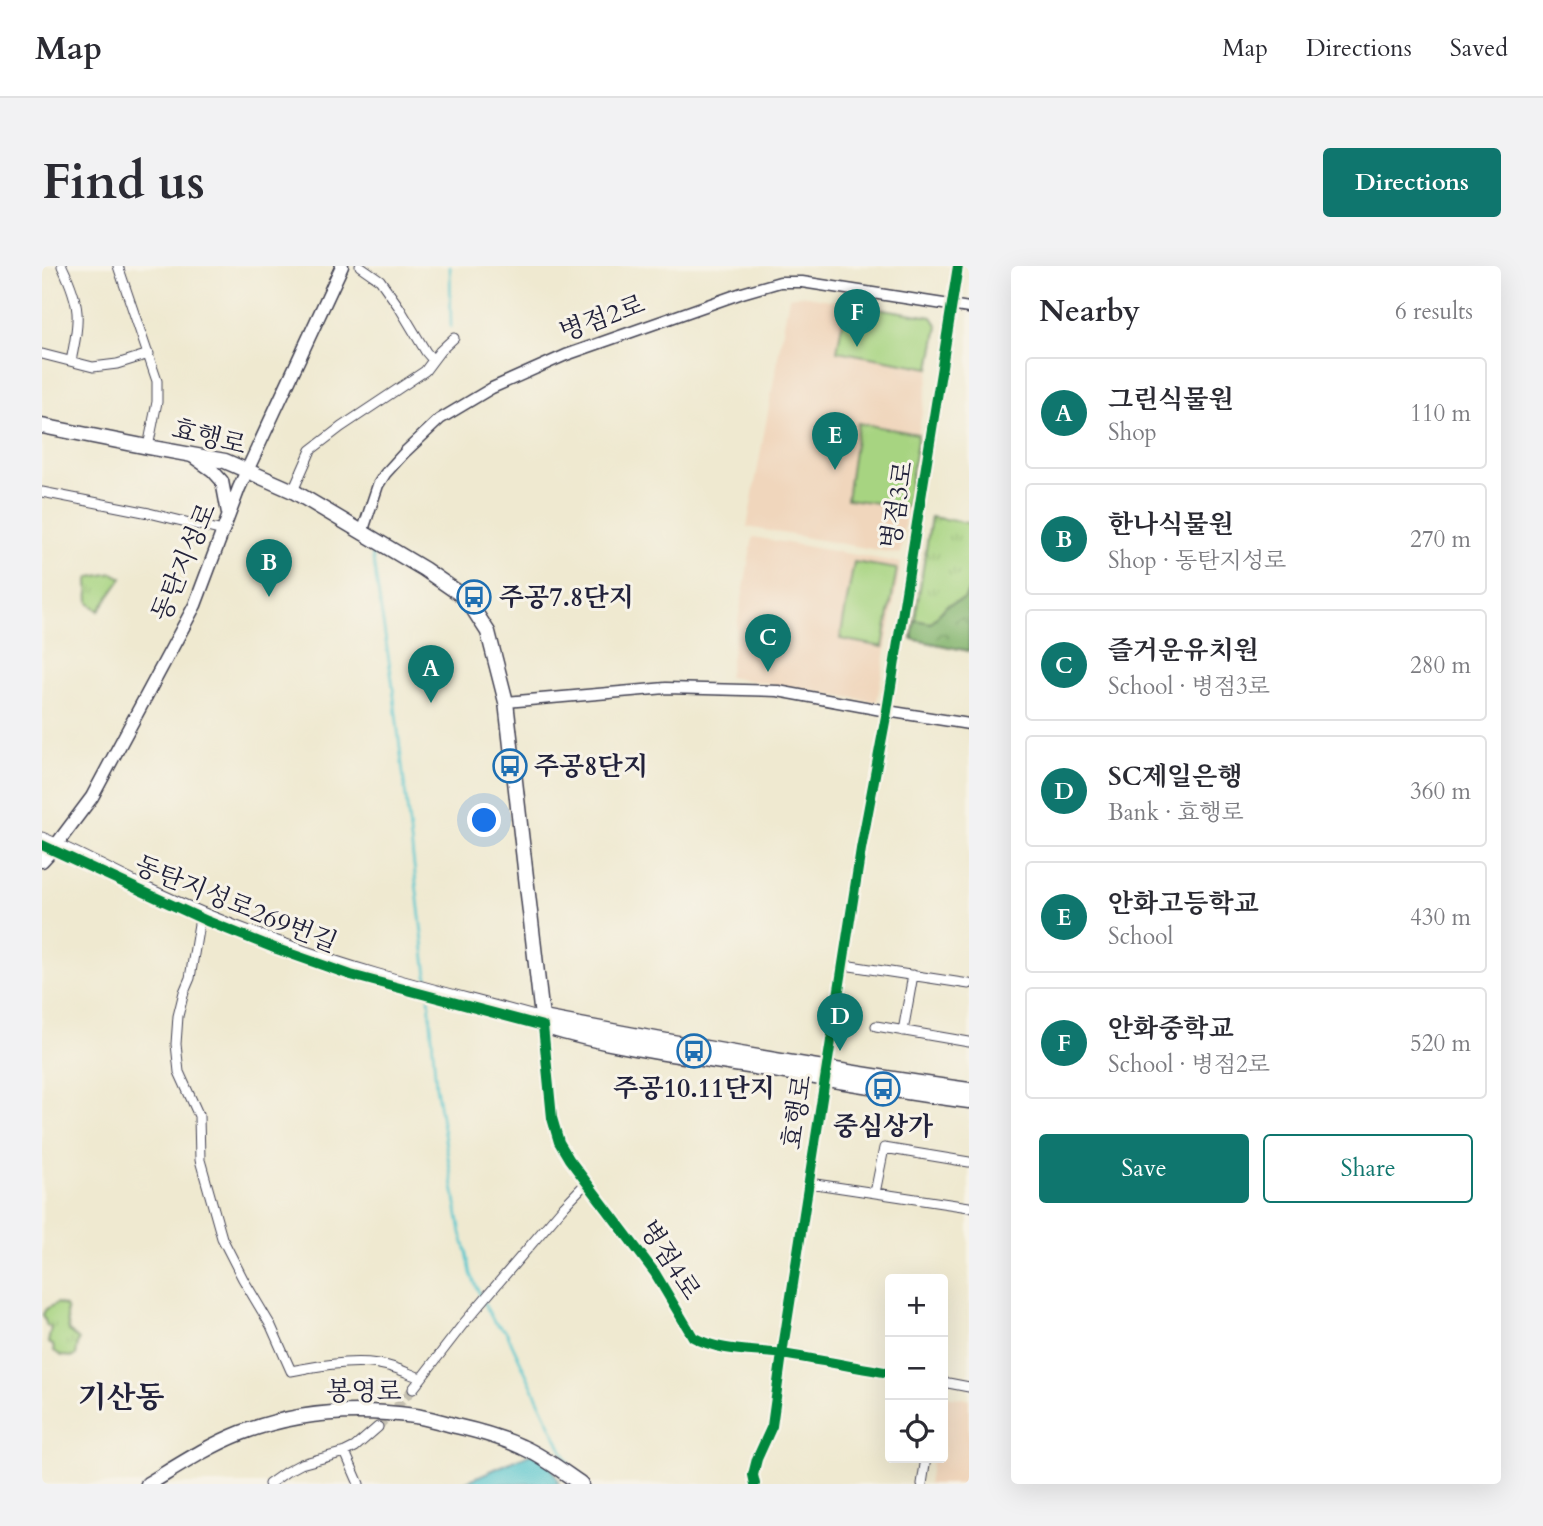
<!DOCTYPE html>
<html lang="en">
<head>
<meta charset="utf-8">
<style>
  :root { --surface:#fff; --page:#f2f2f3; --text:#2b2b33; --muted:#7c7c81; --line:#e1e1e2; --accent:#0f766e }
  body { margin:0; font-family:Cardo,"Noto Serif KR",serif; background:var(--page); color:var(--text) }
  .controls { position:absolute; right:21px; bottom:21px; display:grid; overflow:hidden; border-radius:7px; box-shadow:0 7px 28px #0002 }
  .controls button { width:63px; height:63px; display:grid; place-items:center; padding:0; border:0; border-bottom:2px solid var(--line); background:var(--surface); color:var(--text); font:35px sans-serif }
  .you { position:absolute; left:443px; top:555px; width:24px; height:24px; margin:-18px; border:5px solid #fff; border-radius:50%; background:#1a73e8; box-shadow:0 0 0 10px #1a73e833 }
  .badge { display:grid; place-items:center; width:46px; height:46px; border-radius:50%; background:var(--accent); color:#fff; font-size:23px; font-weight:700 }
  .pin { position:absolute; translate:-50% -58px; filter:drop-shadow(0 2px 4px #0008) }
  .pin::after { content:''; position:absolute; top:37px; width:24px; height:21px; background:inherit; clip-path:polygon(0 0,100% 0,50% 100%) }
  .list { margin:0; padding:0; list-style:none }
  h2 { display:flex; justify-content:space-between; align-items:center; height:91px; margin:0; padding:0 28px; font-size:30px }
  h2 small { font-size:23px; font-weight:400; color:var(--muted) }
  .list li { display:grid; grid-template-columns:46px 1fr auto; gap:21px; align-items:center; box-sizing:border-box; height:112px; margin:0 14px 14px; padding:0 14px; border:2px solid var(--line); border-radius:7px }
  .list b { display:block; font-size:26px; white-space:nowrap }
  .list p { margin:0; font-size:23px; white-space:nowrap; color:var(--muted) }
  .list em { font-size:23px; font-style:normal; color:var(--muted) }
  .actions { display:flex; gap:14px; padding:21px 28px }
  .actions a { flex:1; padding:16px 0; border:2px solid var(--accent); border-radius:7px; text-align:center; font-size:24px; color:var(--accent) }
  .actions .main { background:var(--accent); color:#fff }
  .icon { flex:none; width:38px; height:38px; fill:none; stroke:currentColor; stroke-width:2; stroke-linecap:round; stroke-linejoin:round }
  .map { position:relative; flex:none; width:927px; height:1218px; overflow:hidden; border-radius:7px }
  header { display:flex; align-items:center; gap:42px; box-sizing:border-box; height:98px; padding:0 35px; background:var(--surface); border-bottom:2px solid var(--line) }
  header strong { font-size:33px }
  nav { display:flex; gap:38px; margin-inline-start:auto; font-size:24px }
  .intro { display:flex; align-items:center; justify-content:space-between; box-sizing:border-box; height:168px; padding:0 42px }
  h1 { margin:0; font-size:49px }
  .button { padding:18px 32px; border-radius:7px; background:var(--accent); color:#fff; font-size:24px; font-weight:700 }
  main { display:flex; gap:42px; padding:0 42px }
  aside { flex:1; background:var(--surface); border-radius:7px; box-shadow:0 7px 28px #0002 }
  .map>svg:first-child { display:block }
  .built { fill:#f0d6bc }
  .grass { fill:url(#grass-tufts); stroke:#647b5e; stroke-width:2 }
  .forest { fill:url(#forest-crowns); stroke:#546c55; stroke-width:2 }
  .pitch { fill:#a7d481; stroke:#647b5e; stroke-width:2 }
  .water { fill:#59c6ce; stroke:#3e7484; stroke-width:2 }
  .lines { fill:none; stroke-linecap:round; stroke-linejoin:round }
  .stream { stroke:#59c6ce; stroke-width:2.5 }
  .minor-tunnel { stroke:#c6c1b2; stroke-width:9; stroke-dasharray:9 4.5; stroke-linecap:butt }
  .minor-casing { stroke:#414051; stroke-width:11 }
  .tertiary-casing { stroke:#414051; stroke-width:13 }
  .secondary-casing { stroke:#414051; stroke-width:15 }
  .primary-casing { stroke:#414051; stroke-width:17 }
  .trunk-casing { stroke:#414051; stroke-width:17 }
  .minor { stroke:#fff; stroke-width:9 }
  .tertiary { stroke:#fff; stroke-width:10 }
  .secondary { stroke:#fff; stroke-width:12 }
  .primary { stroke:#fff; stroke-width:14 }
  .trunk { stroke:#fff; stroke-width:14 }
  .cycleway-casing { stroke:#f7f3e8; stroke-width:15 }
  .cycleway { stroke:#00873e; stroke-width:10 }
  .labels { text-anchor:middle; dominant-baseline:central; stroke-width:6; stroke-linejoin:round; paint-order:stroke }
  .street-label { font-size:26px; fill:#22223b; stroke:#f7f3e8 }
  .poi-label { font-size:26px; font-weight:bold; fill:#22223b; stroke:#f7f3e8; text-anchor:start }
  .quarter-label { font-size:30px; font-weight:bold; fill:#22223b; stroke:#f7f3e8 }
</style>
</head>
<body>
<header>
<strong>Map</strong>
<nav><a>Map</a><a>Directions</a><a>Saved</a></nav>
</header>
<div class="intro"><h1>Find us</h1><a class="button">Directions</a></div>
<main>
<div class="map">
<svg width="927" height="1218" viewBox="0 0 927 1218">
  <defs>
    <pattern id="grass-tufts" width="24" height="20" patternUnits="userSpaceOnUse" patternTransform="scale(1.75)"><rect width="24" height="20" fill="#a7d481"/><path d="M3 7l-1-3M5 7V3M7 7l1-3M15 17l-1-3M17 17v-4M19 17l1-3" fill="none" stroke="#8fb670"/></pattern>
    <pattern id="forest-crowns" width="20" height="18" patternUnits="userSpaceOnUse" patternTransform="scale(1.75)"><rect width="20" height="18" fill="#85b66f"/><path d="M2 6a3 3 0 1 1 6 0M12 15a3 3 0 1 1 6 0" fill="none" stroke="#6c945c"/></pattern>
  </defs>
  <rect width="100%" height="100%" fill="#f7f3e8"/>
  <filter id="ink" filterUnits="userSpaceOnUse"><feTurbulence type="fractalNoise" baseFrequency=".0143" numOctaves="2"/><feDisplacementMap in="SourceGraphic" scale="14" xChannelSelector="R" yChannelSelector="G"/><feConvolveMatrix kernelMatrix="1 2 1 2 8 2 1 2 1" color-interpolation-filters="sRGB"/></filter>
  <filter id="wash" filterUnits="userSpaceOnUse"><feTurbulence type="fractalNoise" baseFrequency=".00686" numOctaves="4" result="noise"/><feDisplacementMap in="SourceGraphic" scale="28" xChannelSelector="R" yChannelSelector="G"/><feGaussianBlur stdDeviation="1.57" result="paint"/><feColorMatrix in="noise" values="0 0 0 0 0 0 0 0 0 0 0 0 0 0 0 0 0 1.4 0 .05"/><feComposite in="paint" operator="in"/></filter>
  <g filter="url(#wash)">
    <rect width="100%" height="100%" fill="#efe9d0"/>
    <!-- built -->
    <path class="built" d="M759,29L890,51L896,60L876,168L858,288L705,261L747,31Z
      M711,271L859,297L835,436L686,411Z
      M901,1130L927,1133V1218H886L890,1192H901Z"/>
    <!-- grass -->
    <path class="grass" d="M889,251L927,257V385L870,373Z
      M71,307L80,312L57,345L47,337L46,314L49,311Z
      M15,1037L23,1040L25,1045L24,1046L27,1065L37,1074L34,1089L32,1091L20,1090L12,1085L11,1079L6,1077L9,1061L5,1060L1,1048L4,1043Z"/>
    <!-- forest -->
    <path class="forest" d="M927,323V385L870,373L873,354L889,357L905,339L922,333Z"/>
    <!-- pitch -->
    <path class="pitch" d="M804,37L890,51L896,60L888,102L795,85Z
      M816,157L876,168L865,241L805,233Z
      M812,296L855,303L841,381L798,373Z"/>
    <!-- water -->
    <path class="water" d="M501,1182L517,1218H419Z"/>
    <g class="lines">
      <!-- stream -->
      <path class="stream" d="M408,0L409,61
        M329,281L350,414L386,718
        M387,732L394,821L419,967L425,987L429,1008L439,1031
        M442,1037L452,1056L464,1065L529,1203"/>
    </g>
  </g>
  <g filter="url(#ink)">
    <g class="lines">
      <!-- minor-tunnel -->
      <path class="minor-tunnel" d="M336,1161L371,1123"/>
      <defs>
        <path id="minor" d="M20,0C39,40 38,52 29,95
          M76,0L115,115V136L106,181
          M318,0L338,14L357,41L384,86L391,94
          M0,88L51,101L75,98L107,88
          M251,225L269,184L299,161L383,105L398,85L412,72
          M0,226L107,247L181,265
          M0,571C36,586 70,605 106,622C151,643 197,662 244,678C328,709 414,728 500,752
          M0,579L165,655L235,683L309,709L501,760L510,852L517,876L527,893L613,1007L651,1071C677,1086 712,1084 741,1088C777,1094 813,1101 848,1107
          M158,652L148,712L142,726L136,750L134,778L137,806L157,850L158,894L180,972L201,1013L229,1060L249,1105C281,1099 321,1091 353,1102C362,1105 370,1109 379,1112
          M802,699L927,718
          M834,760L927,776
          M861,765L871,709
          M767,917L927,941
          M833,927L842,882L927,896
          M901,1116L927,1121
          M371,1123L422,1057L522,940L545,916
          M303,1186L317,1218
          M227,1218L244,1206L259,1198L303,1186L313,1181L336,1161
          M713,1218C707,1194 728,1175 731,1152C746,1039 766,926 783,813
          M880,1218L884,1192"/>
        <path id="tertiary" d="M320,267L336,219L343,208L363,186L398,153L450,122L524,89L700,27L738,16H760L927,42
          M464,436L624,422L736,425L845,445L927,458
          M784,809L819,583L845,445L916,0"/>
        <path id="secondary" d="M150,190L170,204L180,215L186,247
          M0,595L11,583L50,531L153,339L197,222L300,0"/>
        <path id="primary" d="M0,160L106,181L183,195L251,225L382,303L424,332L446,366L464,436L501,760C565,780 634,789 700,799C776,811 851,825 927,835
          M501,752C642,779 784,804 927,824"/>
        <path id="trunk" d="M106,1218C136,1200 166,1180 199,1167C254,1146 315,1142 373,1150C386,1152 400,1156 414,1160C436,1165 459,1171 480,1181C501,1190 520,1205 539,1218"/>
      </defs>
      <!-- minor casing -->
      <use href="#minor" class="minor-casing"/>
      <!-- tertiary casing -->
      <use href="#tertiary" class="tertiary-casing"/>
      <!-- secondary casing -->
      <use href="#secondary" class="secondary-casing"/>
      <!-- primary casing -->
      <use href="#primary" class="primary-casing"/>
      <!-- trunk casing -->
      <use href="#trunk" class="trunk-casing"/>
      <!-- minor -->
      <use href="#minor" class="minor"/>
      <!-- tertiary -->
      <use href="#tertiary" class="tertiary"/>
      <!-- secondary -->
      <use href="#secondary" class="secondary"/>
      <!-- primary -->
      <use href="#primary" class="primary"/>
      <!-- trunk -->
      <use href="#trunk" class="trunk"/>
      <defs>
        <path id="cycleway" d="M0,579L165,655L235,683L309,709L501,760L510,852L517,876L527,893L613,1007L651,1071C677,1086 712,1084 741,1088C777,1094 813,1101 848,1107
          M713,1218L711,1209L715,1193L730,1160L740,1088L819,583L845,445L916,0"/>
      </defs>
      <!-- cycleway casing -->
      <use href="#cycleway" class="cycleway-casing"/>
      <!-- cycleway -->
      <use href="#cycleway" class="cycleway"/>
    </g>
  </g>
  <!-- icons -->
  <defs>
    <symbol id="bus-ring" viewBox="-11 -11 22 22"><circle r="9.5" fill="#f7f3e8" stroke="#1f6fb2" stroke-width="1.5"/><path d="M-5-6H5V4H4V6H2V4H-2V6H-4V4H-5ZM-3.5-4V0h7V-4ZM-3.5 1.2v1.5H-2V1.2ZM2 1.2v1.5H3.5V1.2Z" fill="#1f6fb2"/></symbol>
  </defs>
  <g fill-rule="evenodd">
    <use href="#bus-ring" x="413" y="312" width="38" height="38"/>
    <use href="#bus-ring" x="449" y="481" width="38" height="38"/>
    <use href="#bus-ring" x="633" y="766" width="38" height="38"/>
    <use href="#bus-ring" x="822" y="804" width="38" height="38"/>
  </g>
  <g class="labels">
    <!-- street labels -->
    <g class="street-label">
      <text transform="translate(560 52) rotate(-20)">병점2로</text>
      <text transform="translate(167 171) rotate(14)">효행로</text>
      <text transform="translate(855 239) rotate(-81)">병점3로</text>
      <text transform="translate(142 296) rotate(-67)">동탄지성로</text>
      <text transform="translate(194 638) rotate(22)">동탄지성로269번길</text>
      <text transform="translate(755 846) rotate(-81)">효행로</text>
      <text transform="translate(628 994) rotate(57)">병점4로</text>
      <text x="322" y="1125">봉영로</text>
    </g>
    <!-- poi labels -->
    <g class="poi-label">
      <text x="457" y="331">주공7.8단지</text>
      <text x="492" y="500">주공8단지</text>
      <text x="652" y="822" text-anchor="middle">주공10.11단지</text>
      <text x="841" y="860" text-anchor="middle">중심상가</text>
    </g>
    <!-- quarter labels -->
    <g class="quarter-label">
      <text x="79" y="1131">기산동</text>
    </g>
  </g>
</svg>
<div class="controls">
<button>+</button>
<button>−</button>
<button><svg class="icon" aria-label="locate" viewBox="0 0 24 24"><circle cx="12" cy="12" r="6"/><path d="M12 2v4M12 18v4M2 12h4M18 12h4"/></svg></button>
</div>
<div class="you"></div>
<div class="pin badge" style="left:389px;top:437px">A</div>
<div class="pin badge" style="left:227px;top:331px">B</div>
<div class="pin badge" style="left:726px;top:406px">C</div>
<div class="pin badge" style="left:798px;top:785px">D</div>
<div class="pin badge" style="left:793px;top:204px">E</div>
<div class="pin badge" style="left:815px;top:81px">F</div>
</div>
<aside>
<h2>Nearby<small>6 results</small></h2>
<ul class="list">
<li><span class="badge">A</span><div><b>그린식물원</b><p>Shop</p></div><em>110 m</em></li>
<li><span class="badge">B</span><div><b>한나식물원</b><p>Shop · 동탄지성로</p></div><em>270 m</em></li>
<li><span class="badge">C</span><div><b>즐거운유치원</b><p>School · 병점3로</p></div><em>280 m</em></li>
<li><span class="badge">D</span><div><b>SC제일은행</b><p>Bank · 효행로</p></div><em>360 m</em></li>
<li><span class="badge">E</span><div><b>안화고등학교</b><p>School</p></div><em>430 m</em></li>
<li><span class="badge">F</span><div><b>안화중학교</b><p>School · 병점2로</p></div><em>520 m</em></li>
</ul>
<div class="actions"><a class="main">Save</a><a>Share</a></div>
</aside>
</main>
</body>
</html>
